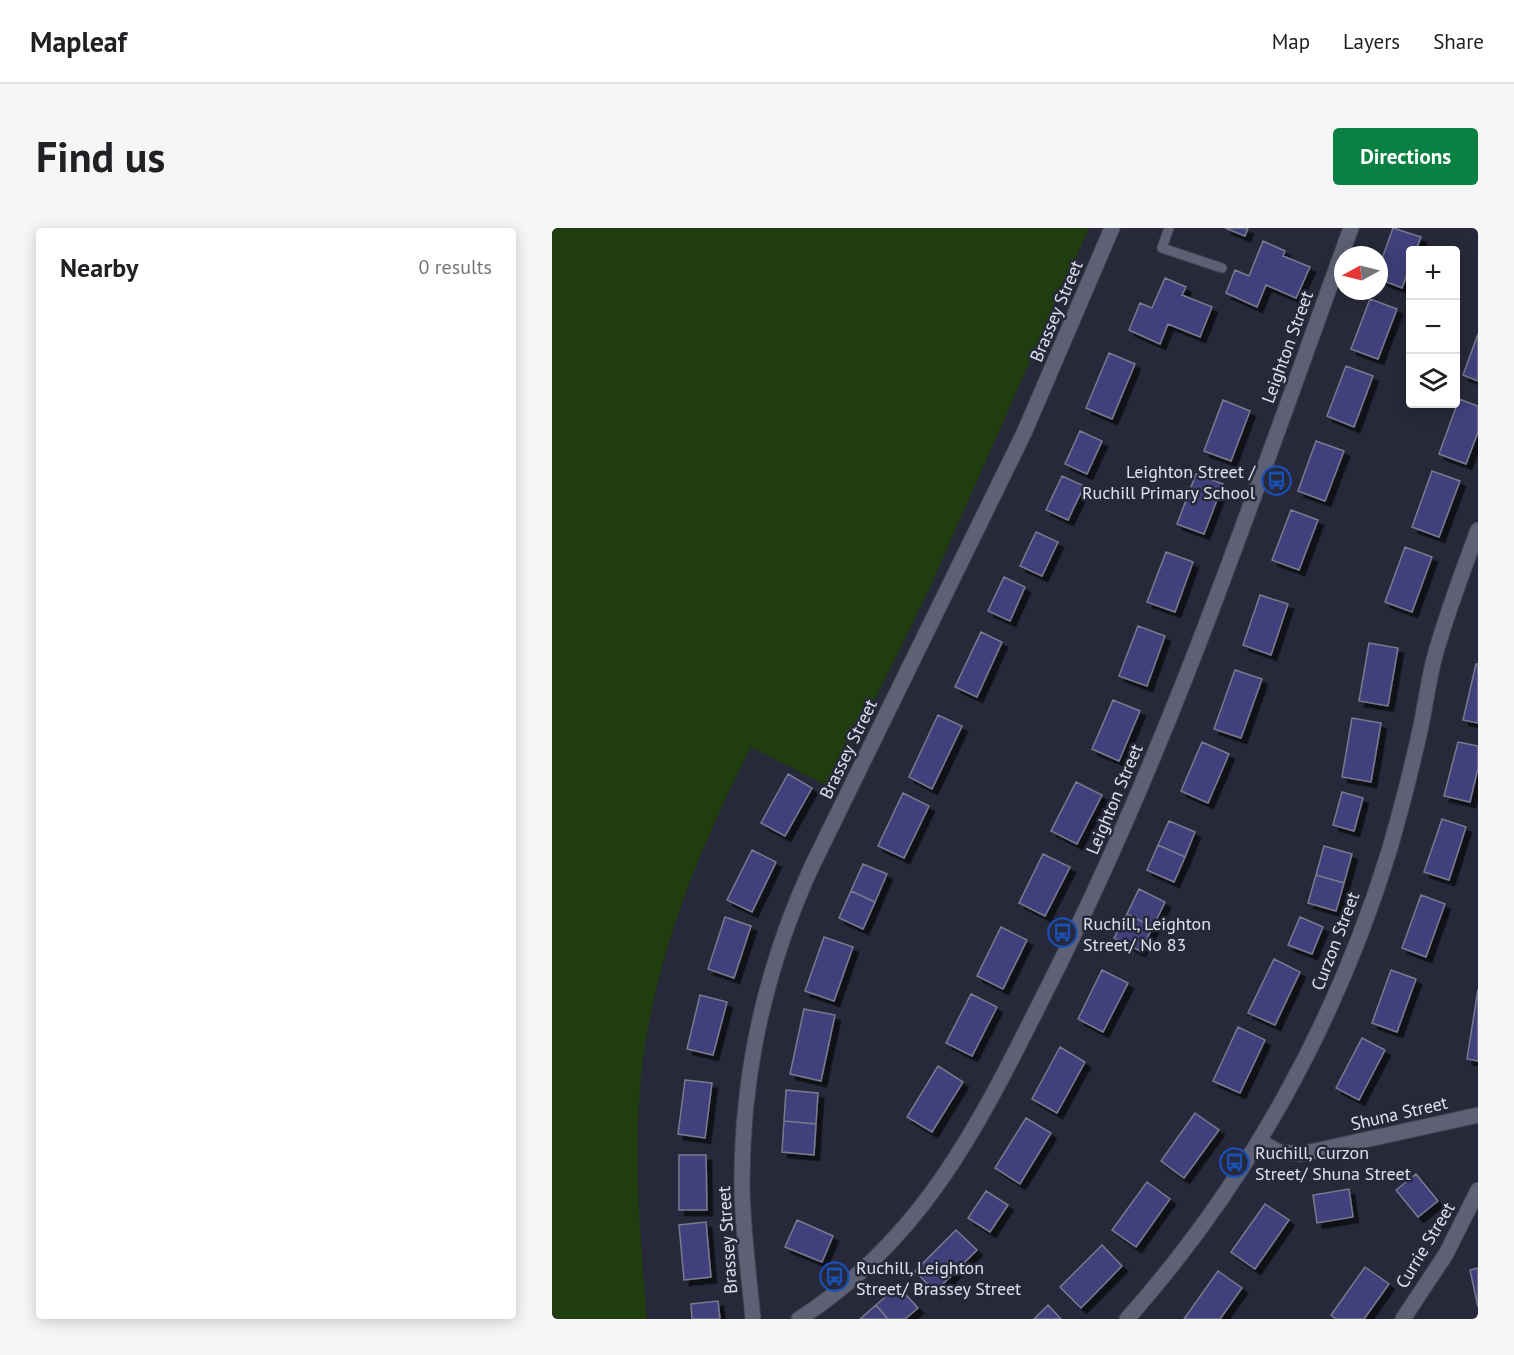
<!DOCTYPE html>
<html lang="en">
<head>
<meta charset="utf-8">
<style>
  :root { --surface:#fff; --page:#f6f6f6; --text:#202124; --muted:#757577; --line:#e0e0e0; --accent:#0b8043 }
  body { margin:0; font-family:"PT Sans",sans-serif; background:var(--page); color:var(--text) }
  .controls { position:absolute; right:18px; top:18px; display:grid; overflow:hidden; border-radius:6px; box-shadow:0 3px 15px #0003 }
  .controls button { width:54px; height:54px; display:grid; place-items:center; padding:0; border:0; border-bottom:2px solid var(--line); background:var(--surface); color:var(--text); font:30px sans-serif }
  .compass { position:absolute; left:782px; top:18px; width:54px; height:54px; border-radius:50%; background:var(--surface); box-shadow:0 3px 15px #0003; rotate:263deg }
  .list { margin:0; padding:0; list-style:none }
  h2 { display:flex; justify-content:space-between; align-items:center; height:78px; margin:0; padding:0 24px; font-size:26px }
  h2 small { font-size:20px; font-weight:400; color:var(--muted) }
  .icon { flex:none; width:33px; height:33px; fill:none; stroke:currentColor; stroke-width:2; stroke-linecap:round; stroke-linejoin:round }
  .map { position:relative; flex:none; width:926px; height:1091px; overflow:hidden; border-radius:6px }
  header { display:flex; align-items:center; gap:36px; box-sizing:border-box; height:84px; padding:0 30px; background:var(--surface); border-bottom:2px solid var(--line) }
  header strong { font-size:28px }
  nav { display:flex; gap:33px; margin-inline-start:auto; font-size:21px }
  .intro { display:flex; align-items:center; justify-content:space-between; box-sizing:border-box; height:144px; padding:0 36px }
  h1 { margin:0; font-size:42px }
  .button { padding:15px 27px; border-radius:6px; background:var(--accent); color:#fff; font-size:21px; font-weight:700 }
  main { display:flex; gap:36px; padding:0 36px }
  aside { flex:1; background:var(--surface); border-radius:6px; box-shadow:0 3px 15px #0003 }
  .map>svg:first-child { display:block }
  .green { fill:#203d0f }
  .building { fill:#41407c; stroke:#797a8e; stroke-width:1.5; filter:url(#shadow) }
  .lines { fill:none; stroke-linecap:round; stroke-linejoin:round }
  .lane-casing { stroke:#424351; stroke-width:11 }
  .street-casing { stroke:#424351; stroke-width:17 }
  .lane { stroke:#5e6073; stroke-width:9 }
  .street { stroke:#5e6073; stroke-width:15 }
  .labels { text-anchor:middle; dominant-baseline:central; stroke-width:5; stroke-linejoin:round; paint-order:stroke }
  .street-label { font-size:18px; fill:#dfe1ec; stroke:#272839 }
  .poi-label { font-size:18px; fill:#dfe1ec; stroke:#272839; text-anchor:start }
</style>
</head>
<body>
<header>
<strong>Mapleaf</strong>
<nav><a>Map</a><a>Layers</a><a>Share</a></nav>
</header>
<div class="intro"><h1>Find us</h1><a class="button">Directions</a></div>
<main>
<aside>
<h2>Nearby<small>0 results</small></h2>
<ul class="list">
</ul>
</aside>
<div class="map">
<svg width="926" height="1091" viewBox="0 0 926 1091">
  <defs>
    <filter id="shadow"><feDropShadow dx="5.5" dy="5.5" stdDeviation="0" flood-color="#0009"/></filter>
  </defs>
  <rect width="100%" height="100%" fill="#272839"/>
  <!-- green -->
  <path class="green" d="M0,0H537L376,364L279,560L199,519C149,618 106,720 91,832C80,917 88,1006 95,1091H0Z"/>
  <!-- building -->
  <path class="building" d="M673,0H696L693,8Z
    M841,0L869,9L864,22H858V38L850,60L827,51V39Z
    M711,13L733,23L731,28L758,39L744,70L714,57L705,79L674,65L683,42L697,48Z
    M613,50L634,59L630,67L660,79L648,109L616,96L608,116L577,102L588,75L600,80Z
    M818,71L845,81L826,131L799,121Z
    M926,106V153L911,147Z
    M557,125L583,136L560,191L534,180Z
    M794,138L821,148L802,199L775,188Z
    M907,171L926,178V204L914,236L887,226Z
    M671,172L698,183L679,233L652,223Z
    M528,203L550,213L535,246L513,236Z
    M764,213L792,223L773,273L746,263Z
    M880,243L908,253L887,309L860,299Z
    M644,246L671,256L652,306L625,296Z
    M510,248L532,258L516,292L494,282Z
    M739,282L766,292L747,342L720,332Z
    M484,304L506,314L490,348L468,338Z
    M853,319L880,329L860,384L833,374Z
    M614,324L641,334L623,384L595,374Z
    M452,349L473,359L458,393L436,383Z
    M708,367L736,376L719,427L691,417Z
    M586,398L613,408L595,458L567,448Z
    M429,404L450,414L425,469L403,459Z
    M817,415L846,420L836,478L807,473Z
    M924,436H926V495L911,492Z
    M683,442L710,451L689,510L662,501Z
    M561,472L588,483L567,533L540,521Z
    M386,487L410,498L380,561L357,549Z
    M800,490L829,495L819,554L790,549Z
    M650,514L677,526L656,575L629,563Z
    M906,514L926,518V540L918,574L892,568Z
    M236,546L260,560L233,608L209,595Z
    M524,554L550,567L525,616L499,603Z
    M790,564L811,570L802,603L781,597Z
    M351,565L377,578L352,630L326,618Z
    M890,591L914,599L897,652L872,644Z
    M617,593L643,604L633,629L606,617Z
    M606,617L633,629L622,654L595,642Z
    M772,618L800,626L792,655L764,647Z
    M200,622L224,634L200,684L175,672Z
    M491,626L518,639L493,688L467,675Z
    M311,636L335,646L323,674L299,663Z
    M764,647L792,655L784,683L756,675Z
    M587,661L613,674L601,699L575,686Z
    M299,663L323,674L311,701L287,690Z
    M869,667L893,676L874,729L850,720Z
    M575,686L601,699L588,723L562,710Z
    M173,689L199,698L182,750L156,741Z
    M748,689L771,699L760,726L736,717Z
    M449,699L475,712L451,761L425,748Z
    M272,709L301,719L282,773L253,763Z
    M722,731L748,744L723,797L696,785Z
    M550,742L576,755L551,804L526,791Z
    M839,742L864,751L845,804L820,795Z
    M926,761V833L915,831Z
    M419,766L445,779L420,828L394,815Z
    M148,767L175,774L161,827L135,821Z
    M252,781L283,787L269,853L238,846Z
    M686,799L713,812L688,865L661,853Z
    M810,810L833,822L807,872L784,860Z
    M508,819L533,834L505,885L480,871Z
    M386,838L411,854L380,904L355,889Z
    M133,852L160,855L153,910L126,906Z
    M234,862L266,865L264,896L232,893Z
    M643,885L667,902L632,950L609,933Z
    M474,890L499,905L468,956L443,940Z
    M232,893L264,896L262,927L230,924Z
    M127,927H154L155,982H127Z
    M864,946L886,973L866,989L844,962Z
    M595,954L618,971L584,1019L560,1002Z
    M797,961L801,989L765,995L761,967Z
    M434,963L456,977L438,1004L416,990Z
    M713,976L737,992L703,1041L679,1024Z
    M245,992L281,1008L270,1034L233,1019Z
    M154,994L159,1049L132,1052L127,997Z
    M404,1002L425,1022L383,1064L363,1043Z
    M550,1017L570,1038L529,1080L508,1059Z
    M813,1039L837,1056L812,1091H784L779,1087Z
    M926,1040V1079L918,1042Z
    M666,1043L690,1060L668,1091H632Z
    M346,1058L366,1080L353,1091H336L324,1077Z
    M166,1073L168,1091H140L139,1076Z
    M324,1077L336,1091H308Z
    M496,1077L509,1091H482Z"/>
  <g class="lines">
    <defs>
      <path id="lane" d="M617,0L610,20L670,40"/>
      <path id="street" d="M707,913L727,924L749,926L926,887
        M201,1091C197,1046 190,1000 190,954C190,845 214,739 259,640L472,205L560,0
        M247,1091C376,1008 431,888 497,757C620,514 706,255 799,0
        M575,1091C696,955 785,794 838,620C850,578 861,536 870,493C874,472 877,451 882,431C894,387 910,345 926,302
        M851,1091L894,1026L926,962"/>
    </defs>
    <!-- lane casing -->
    <use href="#lane" class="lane-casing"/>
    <!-- street casing -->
    <use href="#street" class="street-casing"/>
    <!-- lane -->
    <use href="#lane" class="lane"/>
    <!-- street -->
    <use href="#street" class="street"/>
  </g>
  <!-- icons -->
  <defs>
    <symbol id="bus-ring" viewBox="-11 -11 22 22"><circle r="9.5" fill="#272839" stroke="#1a4fb4" stroke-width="1.5"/><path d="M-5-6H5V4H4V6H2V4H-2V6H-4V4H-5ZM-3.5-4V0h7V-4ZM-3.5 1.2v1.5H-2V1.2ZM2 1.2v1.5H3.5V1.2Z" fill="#1a4fb4"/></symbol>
  </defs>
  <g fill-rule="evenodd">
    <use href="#bus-ring" x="708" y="236" width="33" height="33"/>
    <use href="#bus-ring" x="494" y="688" width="33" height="33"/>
    <use href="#bus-ring" x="666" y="918" width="33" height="33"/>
    <use href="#bus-ring" x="266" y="1032" width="33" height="33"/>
  </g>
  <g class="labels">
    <!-- street labels -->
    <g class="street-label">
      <text transform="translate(504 83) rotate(-67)">Brassey Street</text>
      <text transform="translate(735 119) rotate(-70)">Leighton Street</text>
      <text transform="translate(296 521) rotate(-64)">Brassey Street</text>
      <text transform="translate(562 571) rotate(-67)">Leighton Street</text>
      <text transform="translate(783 713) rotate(-69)">Curzon Street</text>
      <text transform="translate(847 885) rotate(-13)">Shuna Street</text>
      <text transform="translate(175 1012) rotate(-94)">Brassey Street</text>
      <text transform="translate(873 1017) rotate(-59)">Currie Street</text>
    </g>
    <!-- poi labels -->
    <g class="poi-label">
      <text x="703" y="243" text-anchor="end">Leighton Street /<tspan x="703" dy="21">Ruchill Primary School</tspan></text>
      <text x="531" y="695">Ruchill, Leighton<tspan x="531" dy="21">Street/ No 83</tspan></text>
      <text x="703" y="924">Ruchill, Curzon<tspan x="703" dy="21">Street/ Shuna Street</tspan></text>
      <text x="304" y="1039">Ruchill, Leighton<tspan x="304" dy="21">Street/ Brassey Street</tspan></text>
    </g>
  </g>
</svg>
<div class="controls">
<button>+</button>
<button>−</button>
<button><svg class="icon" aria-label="layers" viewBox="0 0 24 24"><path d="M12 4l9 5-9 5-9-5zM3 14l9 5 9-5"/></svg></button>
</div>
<svg class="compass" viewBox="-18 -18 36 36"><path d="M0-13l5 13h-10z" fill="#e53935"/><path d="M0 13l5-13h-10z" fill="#757577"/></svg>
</div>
</main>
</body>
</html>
